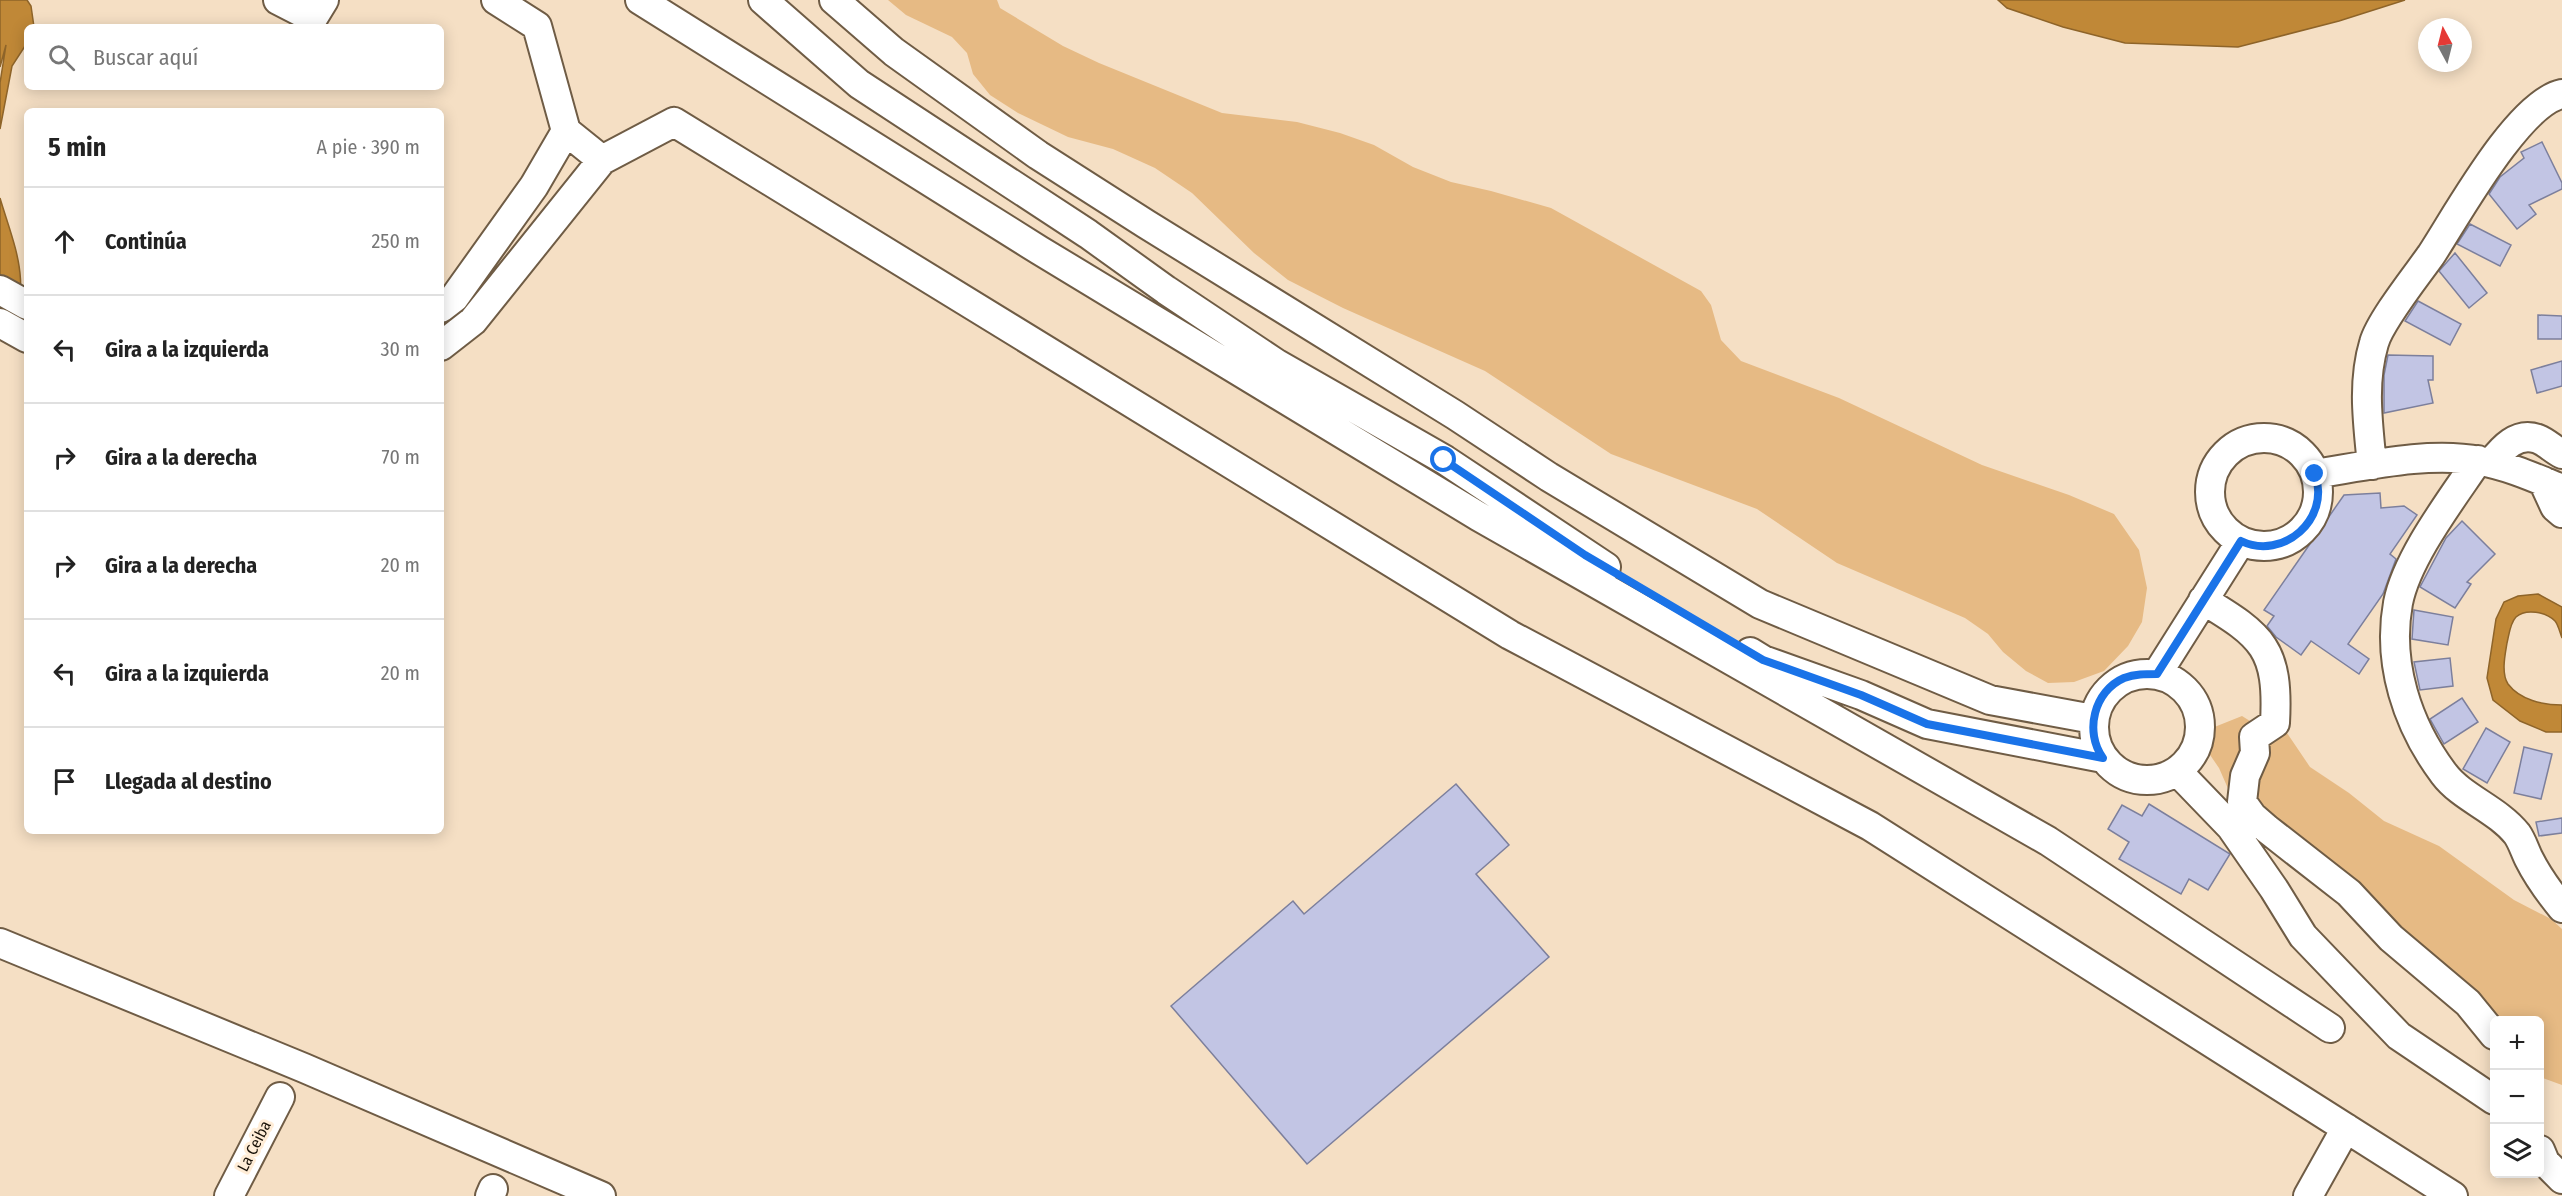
<!DOCTYPE html>
<html lang="es">
<head>
<meta charset="utf-8">
<style>
  :root { --surface:#fff; --page:#f6f6f6; --text:#222; --muted:#767676; --line:#e0e0e0 }
  body { margin:0; font-family:"Fira Sans Condensed",sans-serif; background:var(--page); color:var(--text) }
  .controls { position:absolute; right:18px; bottom:18px; display:grid; overflow:hidden; border-radius:9px; box-shadow:0 3px 15px #0003 }
  .controls button { width:54px; height:54px; display:grid; place-items:center; padding:0; border:0; border-bottom:2px solid var(--line); background:var(--surface); color:var(--text); font:30px sans-serif }
  .compass { position:absolute; left:2418px; top:18px; width:54px; height:54px; border-radius:50%; background:var(--surface); box-shadow:0 3px 15px #0003; rotate:353deg }
  .stop { position:absolute; width:18px; height:18px; margin:-14px; border:4px solid #1a73e8; border-radius:50%; background:#fff }
  .stop.end { background:#1a73e8; border-color:#fff; box-shadow:0 2px 6px #0008 }
  .list { margin:0; padding:0; list-style:none }
  h2 { display:flex; justify-content:space-between; align-items:center; height:78px; margin:0; padding:0 24px; font-size:26px }
  h2 small { font-size:20px; font-weight:400; color:var(--muted) }
  .list li { display:grid; grid-template-columns:39px 1fr auto; gap:18px; align-items:center; box-sizing:border-box; height:108px; padding:0 24px; border-top:2px solid var(--line) }
  .list b { display:block; font-size:22px; white-space:nowrap }
  .list em { font-size:20px; font-style:normal; color:var(--muted) }
  .icon { flex:none; width:33px; height:33px; fill:none; stroke:currentColor; stroke-width:2; stroke-linecap:round; stroke-linejoin:round }
  .map { position:relative; flex:none; width:2562px; height:1196px; overflow:hidden }
  .search { position:absolute; background:var(--surface); box-shadow:0 3px 15px #0003; left:24px; top:24px; width:420px; height:66px; display:flex; align-items:center; gap:15px; box-sizing:border-box; padding:0 21px; border-radius:9px; color:var(--muted); font-size:22px }
  .panel { position:absolute; background:var(--surface); box-shadow:0 3px 15px #0003; left:24px; top:108px; width:420px; height:726px; border-radius:9px }
  .map>svg:first-child { display:block }
  .green { fill:#e6ba84 }
  .water { fill:#c08837; stroke:#8e6429; stroke-width:1.5 }
  .building { fill:#c2c5e4; stroke:#7c7f9c; stroke-width:1.5 }
  .lines { fill:none; stroke-linecap:round; stroke-linejoin:round }
  .minor-casing { stroke:#6f5c45; stroke-width:32 }
  .minor { stroke:#fff; stroke-width:28 }
  .route { stroke:#1a73e8; stroke-width:8 }
  .labels { text-anchor:middle; dominant-baseline:central; stroke-width:6; stroke-linejoin:round; paint-order:stroke }
  .street-label { font-size:16px; fill:#181107; stroke:#ffedd7 }
</style>
</head>
<body>
<div class="map">
<svg width="2562" height="1196" viewBox="0 0 2562 1196">
  <rect width="100%" height="100%" fill="#f5dfc4"/>
  <!-- green -->
  <path class="green" d="M888,0H997L1000,8L1063,46L1099,63L1222,113L1297,122L1340,133L1374,145L1413,167L1451,182L1491,191L1551,208L1701,291L1711,305L1721,340L1741,361L1839,398L1982,465L2069,495L2114,514L2139,550L2147,588L2142,622L2128,646L2104,671L2074,682L2048,683L2026,671L2003,652L1988,634L1965,618L1837,563L1757,509L1611,454L1485,371L1343,308L1288,280L1254,253L1192,193L1155,168L1113,149L1068,137L1018,113L990,95L973,74L967,53L952,37L906,15Z
    M2242,716L2258,726L2285,730L2310,767L2349,793L2384,821L2439,846L2514,900L2551,919L2562,929V1085L2540,1077V1020L2470,1021L2230,793L2219,768L2206,749L2212,728Z"/>
  <!-- water -->
  <path class="water" d="M0,0H27L31,6L34,27H27V43L12,66L0,129V83L6,45L0,67Z
    M1998,0H2405L2339,21L2238,47L2125,43L2063,27L2007,8Z
    M0,198C13,243 39,296 0,336Z
    M2538,594L2562,607V638C2560,633 2558,624 2555,621C2546,612 2526,608 2516,617C2510,623 2509,635 2507,643C2505,655 2501,673 2508,684C2520,700 2543,705 2562,705V732H2546L2520,721L2493,700L2487,678L2496,619L2504,602L2518,596Z"/>
  <!-- building -->
  <path class="building" d="M2542,142L2562,183V189L2529,205L2536,214L2517,229L2489,194L2500,177L2524,158L2521,152Z
    M2470,224L2511,245L2500,266L2457,244Z
    M2455,253L2487,293L2469,308L2439,271Z
    M2418,301L2461,324L2450,345L2405,321Z
    M2538,315L2562,316V339H2538Z
    M2388,355L2433,356V380H2428L2433,403L2384,413V375Z
    M2562,361V386L2537,393L2531,370Z
    M2380,493L2381,508L2404,506L2417,515L2390,554L2396,559L2383,594L2348,644L2369,659L2359,674L2311,641L2301,655L2276,637L2267,626L2274,616L2264,610L2344,495Z
    M2462,521L2495,554L2467,582L2471,584L2455,608L2420,587L2446,538Z
    M2414,610L2453,617L2448,645L2412,639Z
    M2450,658L2453,686L2420,690L2414,662Z
    M2462,698L2478,722L2444,744L2430,719Z
    M2486,728L2510,742L2487,783L2463,769Z
    M2524,747L2552,754L2541,799L2514,793Z
    M1456,784L1509,845L1476,874L1549,957L1307,1164L1171,1006L1293,901L1304,914Z
    M2149,804L2230,854L2208,890L2189,879L2181,894L2119,859L2129,842L2108,829L2122,805L2142,816Z
    M2562,818V833L2539,836L2536,822Z"/>
  <g class="lines">
    <defs>
      <path id="minor" d="M278,0L313,18L324,0
        M496,0L537,26L566,131L602,160L674,122L1510,635L1870,826L2453,1196
        M640,0L1039,250L1478,516L2048,841L2330,1028
        M763,0L859,84L1088,234L1166,290L1277,364L1445,460L1606,567
        M834,0L894,52L1038,155L1146,224L1455,415L1549,477L1760,604L1990,700L2093,719
        M0,290L27,305
        M441,308L454,298L534,186L566,131
        M0,323L27,338
        M441,346L473,321L602,160
        M2210 492a54 54 0 1 1 108 0a54 54 0 1 1-108 0Z
        M2478,460C2452,499 2407,557 2398,603C2387,663 2407,725 2444,774C2462,798 2497,809 2517,834C2522,841 2525,851 2529,859C2538,877 2549,892 2562,908
        M2491,463C2502,449 2517,431 2538,439C2546,442 2554,450 2562,454
        M2372,465C2368,424 2362,383 2374,343C2380,321 2417,275 2431,255C2456,217 2518,103 2562,94
        M2315,474C2366,466 2429,451 2480,461C2509,466 2535,478 2562,489
        M2543,481L2555,507L2562,513
        M2203,600C2263,636 2279,649 2275,723L2254,737L2255,753L2245,776L2242,802L2252,816L2267,829L2349,893L2391,938L2468,1003L2494,1035
        M1750,652L1763,660L1861,695L1927,724L2103,758
        M2094 727a53 53 0 1 1 106 0a53 53 0 1 1-106 0Z
        M2157,674L2241,541
        M2177,771L2231,827L2274,889L2303,936L2399,1036L2494,1100
        M0,943L304,1068L601,1196
        M2540,1150L2545,1162L2562,1179
        M229,1196L280,1097
        M490,1196L493,1189
        M2308,1196L2346,1128"/>
    </defs>
    <!-- minor casing -->
    <use href="#minor" class="minor-casing"/>
    <!-- minor -->
    <use href="#minor" class="minor"/>
  </g>
  <g class="lines">
    <!-- route -->
    <path class="route" d="M1444,460L1585,555L1763,660L1861,695L1927,724L2103,758C2084,732 2094,691 2124,678C2135,674 2145,674 2157,674L2241,541C2283,561 2331,519 2315,474"/>
  </g>
  <g class="labels">
    <!-- street labels -->
    <g class="street-label">
      <text transform="translate(254 1146) rotate(-63)">La Ceiba</text>
    </g>
  </g>
</svg>
<div class="controls">
<button>+</button>
<button>−</button>
<button><svg class="icon" aria-label="layers" viewBox="0 0 24 24"><path d="M12 4l9 5-9 5-9-5zM3 14l9 5 9-5"/></svg></button>
</div>
<svg class="compass" viewBox="-18 -18 36 36"><path d="M0-13l5 13h-10z" fill="#e53935"/><path d="M0 13l5-13h-10z" fill="#767676"/></svg>
<div class="stop" style="left:1444px;top:460px"></div>
<div class="stop end" style="left:2315px;top:474px"></div>
<div class="search"><svg class="icon" aria-label="search" viewBox="0 0 24 24"><circle cx="10" cy="10" r="6"/><path d="M15 15l6 6"/></svg>Buscar aquí</div>
<section class="panel">
<h2>5 min<small>A pie · 390 m</small></h2>
<ul class="list">
<li><svg class="icon" aria-label="ahead" viewBox="0 0 24 24"><path d="M12 20V5M6 11l6-6 6 6"/></svg><div><b>Continúa</b></div><em>250 m</em></li>
<li><svg class="icon" aria-label="left" viewBox="0 0 24 24"><path d="M17 20v-9H6M10 6l-5 5 5 5"/></svg><div><b>Gira a la izquierda</b></div><em>30 m</em></li>
<li><svg class="icon" aria-label="right" viewBox="0 0 24 24"><path d="M7 20v-9h11M14 6l5 5-5 5"/></svg><div><b>Gira a la derecha</b></div><em>70 m</em></li>
<li><svg class="icon" aria-label="right" viewBox="0 0 24 24"><path d="M7 20v-9h11M14 6l5 5-5 5"/></svg><div><b>Gira a la derecha</b></div><em>20 m</em></li>
<li><svg class="icon" aria-label="left" viewBox="0 0 24 24"><path d="M17 20v-9H6M10 6l-5 5 5 5"/></svg><div><b>Gira a la izquierda</b></div><em>20 m</em></li>
<li><svg class="icon" aria-label="arrive" viewBox="0 0 24 24"><path d="M6 21V4h12l-3 4 3 4H6"/></svg><div><b>Llegada al destino</b></div></li>
</ul>
</section>
</div>
</body>
</html>
